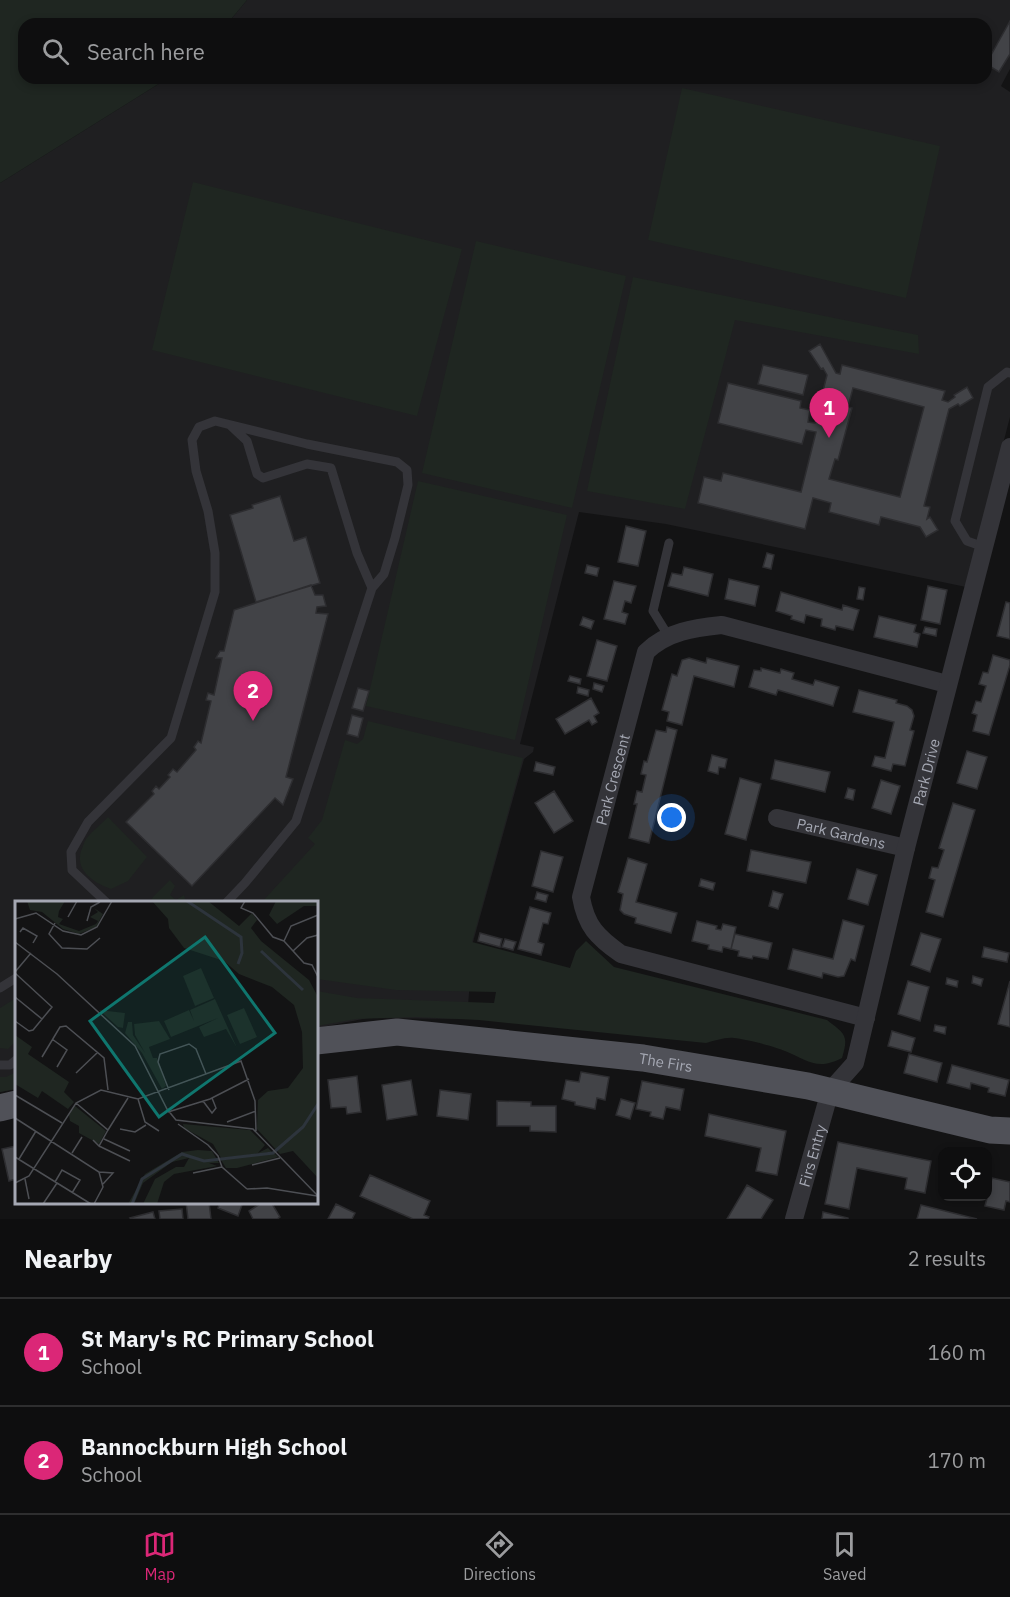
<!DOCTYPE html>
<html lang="en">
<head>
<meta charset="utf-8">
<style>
  :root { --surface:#0e0e0f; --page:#171718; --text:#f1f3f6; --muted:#9b9c9e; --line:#2e2e2f; --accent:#db2777 }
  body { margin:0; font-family:"IBM Plex Sans",sans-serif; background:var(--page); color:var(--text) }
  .controls { position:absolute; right:18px; bottom:18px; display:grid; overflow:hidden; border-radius:12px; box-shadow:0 3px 9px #0003 }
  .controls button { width:54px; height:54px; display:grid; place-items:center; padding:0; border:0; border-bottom:2px solid var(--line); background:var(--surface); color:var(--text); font:30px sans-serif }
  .you { position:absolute; left:672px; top:818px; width:21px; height:21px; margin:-15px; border:4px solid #fff; border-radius:50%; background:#1a73e8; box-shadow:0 0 0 9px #1a73e833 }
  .badge { display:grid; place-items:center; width:39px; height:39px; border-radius:50%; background:var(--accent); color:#fff; font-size:20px; font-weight:700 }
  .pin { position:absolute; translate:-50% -50px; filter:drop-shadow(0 2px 3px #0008) }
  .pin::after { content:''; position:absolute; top:32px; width:21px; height:18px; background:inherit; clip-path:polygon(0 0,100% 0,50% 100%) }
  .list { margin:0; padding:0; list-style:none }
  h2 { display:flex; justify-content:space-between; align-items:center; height:78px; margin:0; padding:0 24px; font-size:26px }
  h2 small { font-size:20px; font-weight:400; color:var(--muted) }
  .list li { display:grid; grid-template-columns:39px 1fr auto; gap:18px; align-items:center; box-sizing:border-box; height:108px; padding:0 24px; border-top:2px solid var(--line) }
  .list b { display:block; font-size:22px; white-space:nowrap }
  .list p { margin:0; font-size:20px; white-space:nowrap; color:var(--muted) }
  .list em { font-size:20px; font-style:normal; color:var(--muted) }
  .icon { flex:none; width:33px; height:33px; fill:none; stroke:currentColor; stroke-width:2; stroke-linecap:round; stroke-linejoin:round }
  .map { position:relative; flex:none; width:1010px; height:1219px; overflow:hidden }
  .search { position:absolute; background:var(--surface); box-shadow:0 3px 9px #0003; left:18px; right:18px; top:18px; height:66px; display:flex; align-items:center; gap:15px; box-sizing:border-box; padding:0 21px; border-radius:18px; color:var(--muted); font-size:22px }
  .sheet { height:294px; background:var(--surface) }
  nav { display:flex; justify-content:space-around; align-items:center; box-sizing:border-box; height:84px; border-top:2px solid var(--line); background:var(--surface); font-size:16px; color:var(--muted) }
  nav a { display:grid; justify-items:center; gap:3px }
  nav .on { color:var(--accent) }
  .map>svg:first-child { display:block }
  .built { fill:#1f1f21 }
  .green { fill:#1f2621 }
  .building { fill:#424347; stroke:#2d2d30; stroke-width:1.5; fill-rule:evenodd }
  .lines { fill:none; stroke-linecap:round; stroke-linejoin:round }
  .service { stroke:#343439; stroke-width:9 }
  .minor { stroke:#343439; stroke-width:18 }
  .primary { stroke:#505158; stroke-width:27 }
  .labels { text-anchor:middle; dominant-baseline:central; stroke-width:6; stroke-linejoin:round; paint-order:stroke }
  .street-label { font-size:15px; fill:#a5a8b3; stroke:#0e0e0f }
  .inset-river { fill:none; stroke:#2d343c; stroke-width:3 }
  .inset-road { fill:none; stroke:#4d4f54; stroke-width:1.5 }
  .view { fill:#0f766e; fill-opacity:0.15; stroke:#0f766e; stroke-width:3 }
  .inset-edge { fill:none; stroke:#a5a8b3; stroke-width:3 }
</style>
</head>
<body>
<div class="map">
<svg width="1010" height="1219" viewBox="0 0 1010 1219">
  <rect width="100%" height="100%" fill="#131314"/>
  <!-- built -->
  <path class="built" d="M247,0H1010V69L1001,86L1010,92V417L966,587L666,524L579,512L520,744L534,747L533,752L524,759L473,942L467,1019L368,1018L317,1028L316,903H16V1089L0,1092V183L168,78H986V24H227Z"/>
  <!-- green -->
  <path class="green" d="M0,0H247L227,24H24V78H168L0,183Z
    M682,88L940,146L906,298L648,240Z
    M193,182L462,249L417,416L152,350Z
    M476,241L626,276L572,508L422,473Z
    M633,277L918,335L919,354L735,320L685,509L587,491Z
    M418,481L567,515L515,740L366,706Z
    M368,721L523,758L472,942L570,968L576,951L586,941L614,967L827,1020C845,1034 849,1035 842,1058C817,1071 807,1060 785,1051C774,1046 745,1039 734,1038C725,1037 714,1041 706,1043L479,1020L415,1017L356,1019L317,1026V991L357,998L494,1003L496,992L396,990L317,979L316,903L262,902L315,844L308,838L322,820L345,740L357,744L363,739Z
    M108,817L147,857L128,881L111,889C94,883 75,871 81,851C83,847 84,841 87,838C93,830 102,824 108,817Z
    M170,880L175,886L170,895L176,900L184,895L186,902H150L153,897Z
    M16,998V1041L8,1049L0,1048V1008Z
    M16,1072V1089L0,1092V1077H6Z"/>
  <!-- building -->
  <path class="building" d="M1010,21V54L999,72L986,64Z
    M820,344L836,373L840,374L842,365L945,391L942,400L948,402L955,397L954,395L967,387L973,398L960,406L958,404L949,409L924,506L930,507L927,519L930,517L938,530L926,537L920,527L881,517L879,525L829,512L831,503L813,498L805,529L698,503L704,477L721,481L723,473L801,492L816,432L806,430L802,444L718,423L728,383L801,401L800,408L810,410L808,422L815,423L827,375L823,368L821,369L809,351ZM853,388L924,407L900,497L829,479L835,459L838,460L852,408L848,407Z
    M763,365L808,375L803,395L758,384Z
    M280,496L294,541L306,537L320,583L256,602L230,515L253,508L252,505Z
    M626,526L646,531L638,566L618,562Z
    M767,553L774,555L771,569L763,567Z
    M587,565L599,568L597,576L585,573Z
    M684,567L713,574L708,596L668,586L672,573L682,575Z
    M729,579L759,586L755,606L725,599Z
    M614,581L636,586L631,603L625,601L622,612L628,614L625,624L604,619Z
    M311,585L315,595H323L326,606L317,607L316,613L328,614L286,777L293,779L283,805L275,798L192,886L126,822L154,794L152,791L156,786L159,789L170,777L168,775L173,769L177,772L196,750L194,747L198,741L201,743L211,701L206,700L208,693L214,695L222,658H216L220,651H224L234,610Z
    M928,586L947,590L940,624L921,620Z
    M859,587L865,588L863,600L857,599Z
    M781,592L842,610L843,605L859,610L853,630L836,626L835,630L821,626L822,619L806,615L804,623L791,619L792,616L776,611Z
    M1006,602L1010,603V639L997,636Z
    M879,616L916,625L914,632L920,634L917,647L874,637Z
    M583,617L594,621L591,629L580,625Z
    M925,627L937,629L936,636L923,633Z
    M597,640L617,646L607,681L587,676Z
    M993,655L1010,660V665L989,735L973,731L977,715L972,713L976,701L981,702L986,686L979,684L983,672L988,673Z
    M689,658L706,663L707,658L739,666L734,687L694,676L682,725L667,721L669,712L662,710L672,674L677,676L682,660Z
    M761,668L780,673L781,669L794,673L792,679L813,685L815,680L839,687L833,706L778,690L776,695L749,687L754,670L761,671Z
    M570,676L581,679L580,684L568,681Z
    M594,683L604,686L602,692L593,689Z
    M578,687L589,690L588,696L577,693Z
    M358,688L369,691L363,711L352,708Z
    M859,690L897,700L896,703L907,706L912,710L914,716L910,730L914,731L905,766L893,764L891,771L872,766L875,756L885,758L894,722L853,712Z
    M591,698L599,713L594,716L597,722L592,725L589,720L565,734L556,719Z
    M352,715L363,718L358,737L347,734Z
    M667,727L677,730L649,843L629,838L637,804H634L637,791L642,792L646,775L641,774L644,761L647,762L656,730L666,732Z
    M967,751L987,757L977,789L957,783Z
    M712,755L727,759L725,768L719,767L718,774L708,771Z
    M775,760L830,772L825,792L771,779Z
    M536,762L555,767L553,775L534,771Z
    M740,778L761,784L746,840L725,834Z
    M881,780L900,786L891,814L872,808Z
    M848,788L855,790L853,800L845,798Z
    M554,791L573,821L554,833L535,803Z
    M953,803L975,810L943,917L926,912L935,880L929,878L932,867L938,868L944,850L939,848Z
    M751,850L811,862L806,883L747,871Z
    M541,851L563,857L553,892L532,886Z
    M628,858L647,864L636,902L677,913L671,933L635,923L636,918L624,914L620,910L623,894L618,892Z
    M857,869L877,875L868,905L848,899Z
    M701,879L715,883L713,890L699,886Z
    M773,891L783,894L778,909L769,906Z
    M537,892L548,895L546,902L535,899Z
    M530,907L551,913L548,924L543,923L538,942L544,944L541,955L518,949Z
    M843,920L864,926L855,961L851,959L844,976L838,977L823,973L822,978L788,969L793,949L833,959Z
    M697,921L717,926L716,929L721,930L723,924L736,927L731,949L723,947L722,952L708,949L709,945L692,941Z
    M480,933L502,939L500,947L478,941Z
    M921,933L941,939L930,972L911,965Z
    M735,934L772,943L768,959L753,956L752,959L738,956L739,951L731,949Z
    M505,939L516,942L513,950L502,947Z
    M984,947L1009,953L1007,962L982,957Z
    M973,976L983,979L981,986L972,983Z
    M947,978L958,981L957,987L946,984Z
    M908,981L929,987L920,1021L898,1014Z
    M1010,981V1027L998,1024Z
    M935,1025L946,1027L945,1034L934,1031Z
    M892,1031L915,1038L911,1052L888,1046Z
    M909,1054L942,1063L937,1082L904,1073Z
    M952,1065L1009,1080L1005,1096L988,1092L989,1088L971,1083L970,1089L947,1083Z
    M581,1072L609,1077L605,1100L597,1098L595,1109L575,1105V1102L562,1099L566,1080L579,1082Z
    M357,1076L361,1112L347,1114L346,1107L331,1108L328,1080Z
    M411,1080L417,1115L387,1120L382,1085Z
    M642,1081L684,1089L680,1110L666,1107L663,1119L650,1116L651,1112L636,1109Z
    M440,1090L471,1094L468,1120L437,1116Z
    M621,1099L635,1103L630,1119L616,1115Z
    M497,1101L531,1102V1106H556V1132L530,1131V1126H497Z
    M709,1114L786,1131L777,1175L756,1171L761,1148L705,1136Z
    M838,1142L931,1161L925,1193L905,1189L907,1178L857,1168L849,1209L825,1204Z
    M16,1146V1179L9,1181L2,1149Z
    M370,1175L430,1201L424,1215L429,1217L428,1219H413L360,1196Z
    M992,1178L1010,1182V1202L1006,1201L1004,1210L985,1206Z
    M747,1185L773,1200L761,1219H727Z
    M186,1202H209L211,1219H188Z
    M220,1202H243L238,1216L218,1208Z
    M263,1202H271L280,1217L277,1219H253L249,1211Z
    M336,1204L355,1213L352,1219H328Z
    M921,1205L977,1219H917Z
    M182,1209L183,1219H160L159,1211Z
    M153,1212L155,1219H131L130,1218Z
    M823,1212L848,1218V1219H822Z"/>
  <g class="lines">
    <!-- service -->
    <path class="service" d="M231,426L247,441L257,474L263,478L307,464L331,468L357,553L372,588
      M984,547L967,541L955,521L988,387L1007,372L1010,373
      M669,637L653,611L669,543
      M107,903L72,870L71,852L88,822L171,738L215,592V553L208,511L196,471L192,440L199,427L215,421L307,444L397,462L407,470L408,485L395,538L384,574L372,588L296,821L245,883L226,903
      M0,988L16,978
      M0,1065H10L16,1060"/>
    <!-- minor -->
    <g class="minor">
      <path id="s1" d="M777,818L906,848"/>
      <path id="s2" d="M866,1018L621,954C597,937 586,926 581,897L646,652C667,631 695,628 722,625L947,684"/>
      <path id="s3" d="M794,1219L830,1091L855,1063L906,848L1010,447"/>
    </g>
    <!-- primary -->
    <g class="primary">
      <path id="s4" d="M316,1041L397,1032L643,1058L808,1086L990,1130L1010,1131"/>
      <path d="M0,1108L16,1104"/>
    </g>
  </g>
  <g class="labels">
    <!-- street labels -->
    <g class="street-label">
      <text stroke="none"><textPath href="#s3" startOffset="470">Park Drive</textPath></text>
      <text stroke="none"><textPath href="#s2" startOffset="447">Park Crescent</textPath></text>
      <text stroke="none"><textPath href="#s1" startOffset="66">Park Gardens</textPath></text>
      <text stroke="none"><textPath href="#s4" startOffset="352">The Firs</textPath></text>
      <text stroke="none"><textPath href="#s3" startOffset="66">Firs Entry</textPath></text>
    </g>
  </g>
  <!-- overview -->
  <g transform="translate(15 901)">
    <rect width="303" height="303" fill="#131314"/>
    <path d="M12,0H50L44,10L43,16L48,18L44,23L64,30L81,23L83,20L75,16L83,11L79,7L88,13L95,0L81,26L64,33L48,28L27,11L15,9ZM137,0H193L224,25L237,12L242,19L236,27L246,40L294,79L303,96V277L278,250L265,253L242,228L243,199L253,190L273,187L288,167L287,131L279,104L257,86L224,73L209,60L169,47L154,27L153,18ZM261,0H303V8L302,5H289L262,23L254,14ZM186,67L199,97L180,105L168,75ZM200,98L222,147L211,128L189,136L184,126L203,117L156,136L149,120L174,109L179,120L175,109ZM229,107L242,136L225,143L212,114ZM84,109L110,112L108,127L103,126ZM144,120L155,138L134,146L138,157H142L151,185L147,188L127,152L110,132L113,121H117L118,134L130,152L120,134L119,123ZM0,134L17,146L13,153L54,181L49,191L59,201L53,208L27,190L23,197L0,183ZM60,205L91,230L84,243L64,232V225L55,220L54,214ZM168,223L235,229L250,244L243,252L253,247L257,251L206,257L198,243L169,227ZM183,249L197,250L204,262H194L202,265L159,273L149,281L142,303H128L140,278L161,266H169L174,257L157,261L128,282L119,303H113L130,273L167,251ZM259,252L263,256L222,267H211L206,259Z" fill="#1f2621"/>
    <path class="inset-river" d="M172,0L226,36L227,52L223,63M246,50L288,89M117,303L127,278L167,253L189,260L258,252L288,226L303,203"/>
    <path class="inset-road" d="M230,0L226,7L238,12L258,36L269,40M303,14L276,25L269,40L289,62L297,64L303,76M53,16L62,0M0,18L21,12L48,30L66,34L82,26L97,0M72,20L76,6L85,1M40,22L34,33L47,47L72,48L85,37M5,31L8,27L22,35L18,42M0,41L42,73L120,145L152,208L161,219L238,228L303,295M278,50L292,37L303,34M0,71L16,52M0,72L37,106L18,129L14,130L0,120M0,96L27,118M37,138L52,149L42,166M27,156L45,126L51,125L89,157L93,189M61,172L83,151M154,189L143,161L145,153L174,143L181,148L191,173M0,194L47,222M123,198L130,221L144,230M188,200L197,212L201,207L197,197M61,202L93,229L113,197M153,211L195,198L234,178M0,217L84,271L88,286L79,303M212,221L241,210M163,223L193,244L203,255L207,266L232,288M105,228L120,231L131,224M89,238L115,250M78,239L84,245L93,229M84,245L115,260M57,252L67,236M0,256L76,303M4,258L21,230M237,264L265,257M84,271L98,272L88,283M178,272L207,266M10,278L14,298M40,281L47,269L65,279L57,292M0,282L14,275L61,202L86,189L123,198L226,160L240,200L241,230M232,288L252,287L302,295M28,303L42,282"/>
    <path class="view" d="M190,36L260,132L144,216L75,120Z"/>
    <rect width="303" height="303" class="inset-edge"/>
  </g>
</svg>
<div class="controls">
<button><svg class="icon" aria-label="locate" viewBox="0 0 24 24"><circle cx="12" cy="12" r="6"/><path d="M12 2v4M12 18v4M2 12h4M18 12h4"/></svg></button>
</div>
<div class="you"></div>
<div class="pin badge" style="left:829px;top:438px">1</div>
<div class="pin badge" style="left:253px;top:721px">2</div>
<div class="search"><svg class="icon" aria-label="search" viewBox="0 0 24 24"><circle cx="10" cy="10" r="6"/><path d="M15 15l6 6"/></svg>Search here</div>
</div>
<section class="sheet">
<h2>Nearby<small>2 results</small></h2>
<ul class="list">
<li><span class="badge">1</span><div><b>St Mary's RC Primary School</b><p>School</p></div><em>160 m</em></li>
<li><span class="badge">2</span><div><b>Bannockburn High School</b><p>School</p></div><em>170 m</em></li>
</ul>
</section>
<nav>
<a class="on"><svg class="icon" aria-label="map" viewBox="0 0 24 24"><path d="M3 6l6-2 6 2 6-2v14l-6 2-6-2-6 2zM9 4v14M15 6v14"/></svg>Map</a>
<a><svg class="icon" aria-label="directions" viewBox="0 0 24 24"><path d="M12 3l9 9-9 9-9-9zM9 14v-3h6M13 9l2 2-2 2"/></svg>Directions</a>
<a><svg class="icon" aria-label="saved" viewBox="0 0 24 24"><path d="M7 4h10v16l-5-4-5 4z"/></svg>Saved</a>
</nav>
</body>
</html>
